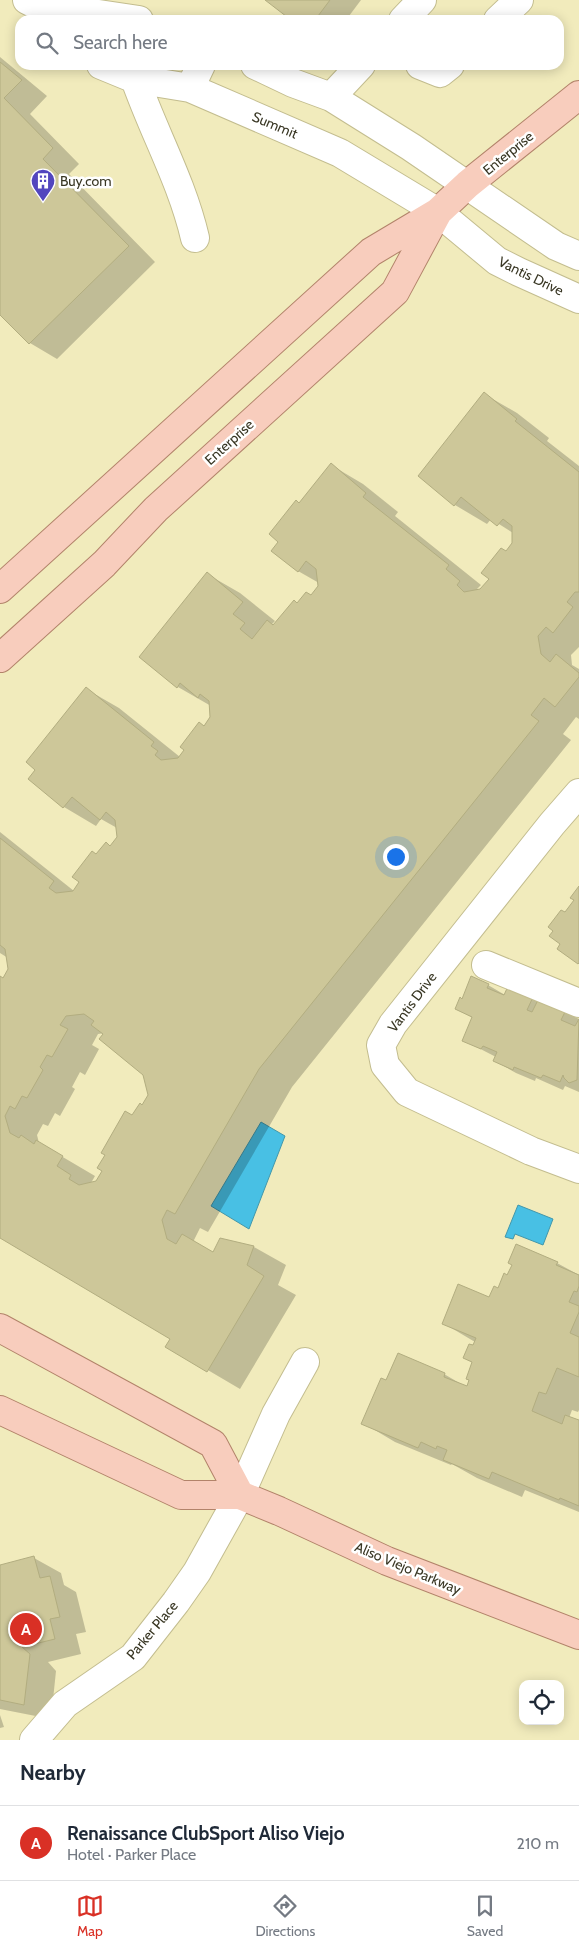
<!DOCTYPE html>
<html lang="en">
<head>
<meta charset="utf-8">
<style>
  :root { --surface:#fff; --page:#f2f2f3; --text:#1f2937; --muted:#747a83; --line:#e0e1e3; --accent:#d93025 }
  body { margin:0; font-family:Cabin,sans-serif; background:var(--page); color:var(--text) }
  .controls { position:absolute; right:15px; bottom:15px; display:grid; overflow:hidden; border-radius:10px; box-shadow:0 2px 12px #0003 }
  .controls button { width:45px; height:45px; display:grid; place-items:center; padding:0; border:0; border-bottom:1px solid var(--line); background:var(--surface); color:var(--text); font:25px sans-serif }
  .you { position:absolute; left:395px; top:856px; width:18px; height:18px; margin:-12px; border:4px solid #fff; border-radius:50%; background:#1a73e8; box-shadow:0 0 0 8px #1a73e833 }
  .badge { display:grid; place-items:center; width:32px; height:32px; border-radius:50%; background:var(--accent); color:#fff; font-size:16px; font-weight:700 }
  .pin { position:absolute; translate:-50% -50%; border:2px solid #fff; box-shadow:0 1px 5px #0006 }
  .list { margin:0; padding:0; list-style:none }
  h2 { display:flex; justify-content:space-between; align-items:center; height:65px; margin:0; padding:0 20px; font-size:21px }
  h2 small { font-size:16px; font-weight:400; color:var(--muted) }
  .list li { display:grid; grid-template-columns:32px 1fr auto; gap:15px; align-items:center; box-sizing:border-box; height:75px; padding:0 20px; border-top:1px solid var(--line) }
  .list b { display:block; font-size:19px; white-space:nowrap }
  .list p { margin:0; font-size:16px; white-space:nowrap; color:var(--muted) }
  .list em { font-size:16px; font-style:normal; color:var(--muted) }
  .icon { flex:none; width:28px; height:28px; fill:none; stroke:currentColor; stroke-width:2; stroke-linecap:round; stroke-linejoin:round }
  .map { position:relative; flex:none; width:579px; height:1740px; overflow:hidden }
  .search { position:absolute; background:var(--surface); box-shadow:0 2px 12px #0003; left:15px; right:15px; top:15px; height:55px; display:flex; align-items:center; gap:12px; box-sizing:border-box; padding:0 18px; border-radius:15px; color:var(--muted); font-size:19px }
  .sheet { height:140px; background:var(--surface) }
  nav { display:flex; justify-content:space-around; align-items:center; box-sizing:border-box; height:70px; border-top:1px solid var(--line); background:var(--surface); font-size:14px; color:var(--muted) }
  nav a { display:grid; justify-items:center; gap:2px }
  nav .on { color:var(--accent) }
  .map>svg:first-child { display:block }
  .water { fill:#48c0e4; stroke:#4397aa }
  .shadow { fill:#0003; fill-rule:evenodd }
  .building { fill:#cdc799; stroke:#b2ad80; fill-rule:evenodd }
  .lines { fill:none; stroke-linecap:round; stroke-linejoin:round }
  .minor-casing { stroke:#c3bd8f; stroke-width:30 }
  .major-casing { stroke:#b2836a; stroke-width:30 }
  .minor { stroke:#fff; stroke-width:28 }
  .major { stroke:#f8cdbd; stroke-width:28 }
  .labels { text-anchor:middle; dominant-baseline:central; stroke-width:5; stroke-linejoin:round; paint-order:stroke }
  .street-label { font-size:14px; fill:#383623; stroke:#fff }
  .poi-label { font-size:14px; fill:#383623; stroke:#fff; text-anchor:start }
</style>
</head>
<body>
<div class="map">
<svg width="579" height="1740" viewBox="0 0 579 1740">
  <rect width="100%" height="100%" fill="#f1ebbc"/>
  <!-- water -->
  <path class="water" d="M261,1122L285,1136L249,1229L211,1206Z
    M518,1205L553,1219L543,1245L515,1234L513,1239L505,1237Z"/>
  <!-- shadow -->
  <path class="shadow" d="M267,0H361L346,20H293Z
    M0,57L47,96L30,114L79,164L69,174L155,262L57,359L30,343L0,313Z
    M484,394L517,413L549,438L547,441L579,466V647L571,655L572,665L579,669V719L576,717L563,734L571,740L292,1087L208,1232L200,1228L194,1240L195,1243L213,1253L221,1239L254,1247L286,1265L278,1285L296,1295L240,1389L167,1346L171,1339L0,1237V978L3,980L10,969L8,958L0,953V832L74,891L97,855L111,847L118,837L117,828L101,819L96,826L64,807L86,689L119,708L180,757L211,717V706L178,687L207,574L240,593L275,621L272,624L274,626L298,604L312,596L320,586L319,583L298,571L280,542L300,504L331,465L363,484L398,512L395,516L481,585L477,589L479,591L491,579L513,543V533L491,519L487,524L455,505ZM105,1033L144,1074L150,1095L143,1107L133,1117L97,1182L91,1183L95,1176L39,1143L37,1135L43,1124L48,1126L55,1113L60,1116L75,1089L72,1087L80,1072L85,1075L99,1049L92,1045L98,1034Z
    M488,985L505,995L509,985L579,1019V1092L565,1086L563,1090L536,1078L535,1081L516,1073L495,1061L496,1057L463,1040L473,1018L456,1009L463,1000Z
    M517,1246L557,1263L579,1275V1410L578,1412L572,1410L569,1418L579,1422V1512L525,1490L522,1497L477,1478L452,1464L451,1465L395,1442L363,1423L387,1382L444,1374L468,1388L473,1363L464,1358L475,1342L443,1323L490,1299L499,1289L513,1265Z
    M34,1558L61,1573L64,1585L76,1592L86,1632L76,1634L81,1654L48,1662L56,1671L51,1719L0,1709V1566Z
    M0,1715L4,1727L0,1728Z"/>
  <!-- building -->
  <path class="building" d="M265,0H330L315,20H291Z
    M0,62L22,80L4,98L53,148L43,159L129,246L29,344L0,315Z
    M484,392L517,419L515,421L579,472V592H575L567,602L573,607L553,633L546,627L538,636L541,654L550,662L556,654L579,673V677L555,707L544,698L531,715L539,721L259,1069L175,1214L167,1210L162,1220L167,1239L176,1244L182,1234L213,1252L220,1238L254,1246L247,1265L264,1276L207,1372L165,1347L170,1339L0,1238V976L3,978L8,969L5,949L0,945V838L54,881L49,888L56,893L73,891L79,882L72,877L92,851L96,854L106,842L110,846L117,837L115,820L106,812L100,820L72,797L63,808L28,779L35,770L26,762L86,687L154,742L151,746L158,751L155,755L161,760L178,758L184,750L180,747L199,722L204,726L210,717L209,701L200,694L198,698L180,683L177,688L139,657L207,572L243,602L233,614L245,623L240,629L252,639L267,620L273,625L294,600L297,603L306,592L311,595L318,586L316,569L306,561L298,572L271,551L278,542L269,534L296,500L299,503L331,463L366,493L363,497L449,565L446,569L460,581L457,585L464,592L480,589L489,579L481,573L501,548L506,551L512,543V526L503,519L497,526L461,497L454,506L418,476ZM84,1014L94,1021L91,1025L103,1034L99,1039L143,1075L148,1095L142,1105L140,1103L132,1115L125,1111L101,1153L105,1155L97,1168L102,1171L96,1181L79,1185L69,1179L71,1175L57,1166L63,1156L36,1140L34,1144L21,1135L19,1138L10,1133L5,1116L10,1106L15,1109L22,1096L27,1098L43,1070L40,1067L47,1055L52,1057L68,1029L60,1025L66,1016Z
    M579,886V963L578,964L557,949L560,944L549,936L553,931L548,927L561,910L565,912L574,900L570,898Z
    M471,976L489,984L487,988L504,995L509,984L534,995L527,1010L532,1012L539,998L566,1010L561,1020L575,1026L579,1019L577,1080L569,1083L564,1078L563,1075L560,1082L543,1075L541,1078L514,1067L513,1070L493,1061L497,1052L483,1046L481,1049L462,1041L472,1017L455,1009L460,997L462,999Z
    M516,1244L558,1262L556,1265L579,1275V1286L577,1292L574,1291L569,1302L579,1306V1312L570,1333L579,1337V1377L557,1368L546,1394L539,1392L532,1411L562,1424L565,1415L579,1420V1506L560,1498L559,1500L492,1472L489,1479L443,1460L447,1450L437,1446L436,1449L421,1442L418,1448L361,1424L381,1378L386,1380L398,1353L445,1373L444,1377L467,1386L469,1380L466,1379L472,1362L463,1358L469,1344L473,1345L476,1338L442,1324L458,1284L489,1297L494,1286L498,1288L504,1273L507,1275L512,1265L508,1263Z
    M34,1556L40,1578L50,1576L60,1617L50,1619L55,1639L22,1647L30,1654L24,1705L0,1700V1565Z"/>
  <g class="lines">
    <defs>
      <path id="minor" d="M27,0L37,5L139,20
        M403,20L422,0
        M498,20L519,0
        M101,65L135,79L190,88L340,153L438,212L497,261L519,272L579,299
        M255,65L293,83L331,97L411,147L556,246L579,256
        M420,65L440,73L450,65
        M135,79C154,133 182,182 195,238
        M190,88L201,65
        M331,97L361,65
        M579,793L552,824L393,1024L381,1045L385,1065L407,1092L531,1151L579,1169
        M486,965L579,1003
        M34,1740L65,1704L133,1657L176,1602L197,1572L240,1495L276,1414L305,1362"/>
      <path id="major" d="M0,589L371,252L438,212L468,184L579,95
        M0,658L104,564L156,509L395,292L438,212
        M0,1328L213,1444L240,1495
        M0,1410L181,1495H240L279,1511L387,1561L579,1635"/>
    </defs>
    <!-- minor casing -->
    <use href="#minor" class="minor-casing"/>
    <!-- major casing -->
    <use href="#major" class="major-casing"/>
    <!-- minor -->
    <use href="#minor" class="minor"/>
    <!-- major -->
    <use href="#major" class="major"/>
  </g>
  <!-- icons -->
  <defs>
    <symbol id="building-pin" viewBox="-11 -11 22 30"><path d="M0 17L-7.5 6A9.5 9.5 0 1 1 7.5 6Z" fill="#5246be" stroke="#fff"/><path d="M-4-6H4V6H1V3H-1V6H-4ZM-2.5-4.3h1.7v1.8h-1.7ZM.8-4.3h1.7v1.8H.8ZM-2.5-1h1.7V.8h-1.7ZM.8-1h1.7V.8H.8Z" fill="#fff"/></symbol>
  </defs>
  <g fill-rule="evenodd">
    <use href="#building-pin" x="29" y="167" width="28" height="38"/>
  </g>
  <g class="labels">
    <!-- street labels -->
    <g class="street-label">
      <text transform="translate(275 125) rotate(23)">Summit</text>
      <text transform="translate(508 153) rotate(-39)">Enterprise</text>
      <text transform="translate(531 276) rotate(26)">Vantis Drive</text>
      <text transform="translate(229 442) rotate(-42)">Enterprise</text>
      <text transform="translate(412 1002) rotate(-53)">Vantis Drive</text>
      <text transform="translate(408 1568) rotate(23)">Aliso Viejo Parkway</text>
      <text transform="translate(152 1630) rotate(-50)">Parker Place</text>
    </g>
    <!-- poi labels -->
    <g class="poi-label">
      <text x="60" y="181">Buy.com</text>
    </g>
  </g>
</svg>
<div class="controls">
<button><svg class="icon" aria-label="locate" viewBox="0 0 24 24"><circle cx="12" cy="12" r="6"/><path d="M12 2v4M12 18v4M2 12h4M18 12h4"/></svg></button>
</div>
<div class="you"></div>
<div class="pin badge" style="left:26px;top:1629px">A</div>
<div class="search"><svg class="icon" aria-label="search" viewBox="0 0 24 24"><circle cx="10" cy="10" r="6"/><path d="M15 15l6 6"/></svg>Search here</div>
</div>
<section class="sheet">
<h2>Nearby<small></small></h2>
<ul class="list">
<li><span class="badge">A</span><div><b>Renaissance ClubSport Aliso Viejo</b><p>Hotel · Parker Place</p></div><em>210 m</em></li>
</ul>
</section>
<nav>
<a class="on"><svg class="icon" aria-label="map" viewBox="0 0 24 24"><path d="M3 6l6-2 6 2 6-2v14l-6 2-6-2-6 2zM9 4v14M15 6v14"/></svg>Map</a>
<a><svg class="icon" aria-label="directions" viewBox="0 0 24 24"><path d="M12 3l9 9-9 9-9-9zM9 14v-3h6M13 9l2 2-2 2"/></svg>Directions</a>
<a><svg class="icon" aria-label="saved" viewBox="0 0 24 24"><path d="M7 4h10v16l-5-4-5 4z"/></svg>Saved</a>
</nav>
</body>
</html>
